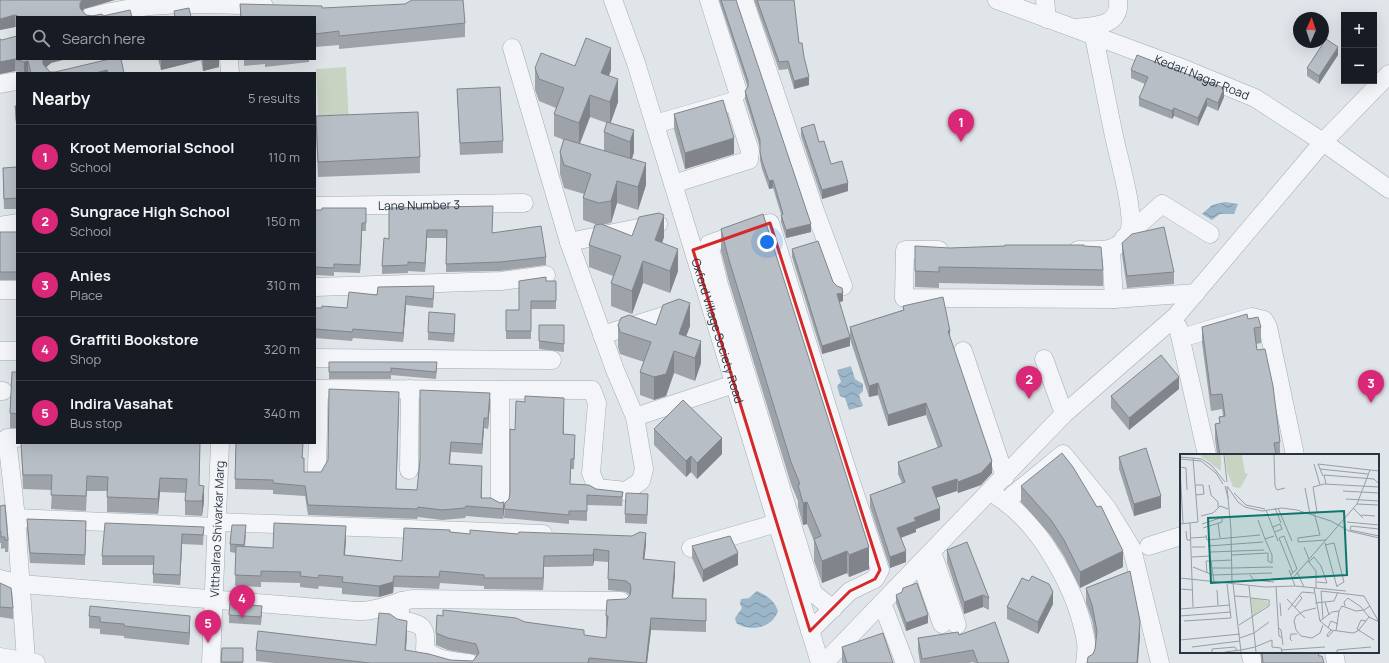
<!DOCTYPE html>
<html lang="en">
<head>
<meta charset="utf-8">
<style>
  :root { --surface:#171b24; --page:#20242c; --text:#f1f3f6; --muted:#9ea1a6; --line:#363941; --accent:#db2777 }
  body { margin:0; font-family:Manrope,sans-serif; background:var(--page); color:var(--text) }
  .controls { position:absolute; right:12px; top:12px; display:grid; overflow:hidden; border-radius:0px; box-shadow:0 4px 16px #0002 }
  .controls button { width:36px; height:36px; display:grid; place-items:center; padding:0; border:0; border-bottom:1px solid var(--line); background:var(--surface); color:var(--text); font:20px sans-serif }
  .compass { position:absolute; left:1293px; top:12px; width:36px; height:36px; border-radius:50%; background:var(--surface); box-shadow:0 4px 16px #0002; rotate:3deg }
  .you { position:absolute; left:767px; top:242px; width:14px; height:14px; margin:-10px; border:3px solid #fff; border-radius:50%; background:#1a73e8; box-shadow:0 0 0 6px #1a73e833 }
  .badge { display:grid; place-items:center; width:26px; height:26px; border-radius:50%; background:var(--accent); color:#fff; font-size:13px; font-weight:700 }
  .pin { position:absolute; translate:-50% -33px; filter:drop-shadow(0 1px 2px #0008) }
  .pin::after { content:''; position:absolute; top:21px; width:14px; height:12px; background:inherit; clip-path:polygon(0 0,100% 0,50% 100%) }
  .list { margin:0; padding:0; list-style:none }
  h2 { display:flex; justify-content:space-between; align-items:center; height:52px; margin:0; padding:0 16px; font-size:17px }
  h2 small { font-size:13px; font-weight:400; color:var(--muted) }
  .list li { display:grid; grid-template-columns:26px 1fr auto; gap:12px; align-items:center; box-sizing:border-box; height:64px; padding:0 16px; border-top:1px solid var(--line) }
  .list b { display:block; font-size:15px; white-space:nowrap }
  .list p { margin:0; font-size:13px; white-space:nowrap; color:var(--muted) }
  .list em { font-size:13px; font-style:normal; color:var(--muted) }
  .icon { flex:none; width:22px; height:22px; fill:none; stroke:currentColor; stroke-width:2; stroke-linecap:round; stroke-linejoin:round }
  .map { position:relative; flex:none; width:1389px; height:663px; overflow:hidden }
  .search { position:absolute; background:var(--surface); box-shadow:0 4px 16px #0002; left:16px; top:16px; width:300px; height:44px; display:flex; align-items:center; gap:10px; box-sizing:border-box; padding:0 14px; border-radius:0px; color:var(--muted); font-size:15px }
  .panel { position:absolute; background:var(--surface); box-shadow:0 4px 16px #0002; left:16px; top:72px; width:300px; height:372px; border-radius:0px }
  .map>svg:first-child { display:block }
  .grass { fill:#c8d3c2 }
  .water { fill:url(#water-waves) }
  .lines { fill:none; stroke-linecap:round; stroke-linejoin:round }
  .minor-casing { stroke:#a5acb3; stroke-width:19 }
  .minor { stroke:#f3f5f8; stroke-width:18 }
  .wall { fill:#9ea3aa; fill-rule:evenodd }
  .shaded-wall { fill:#81858b }
  .building { fill:#b8bec6; stroke:#81858b }
  .marked { fill:none; stroke:#d62828; stroke-width:3; stroke-linejoin:round }
  .labels { text-anchor:middle; dominant-baseline:central; stroke-width:4; stroke-linejoin:round; paint-order:stroke }
  .street-label { font-size:12px; fill:#293441; stroke:#f0f3f7 }
  .inset-road { fill:none; stroke:#979ea6; stroke-width:1 }
  .view { fill:#0f766e; fill-opacity:0.15; stroke:#0f766e; stroke-width:2 }
  .inset-edge { fill:none; stroke:#293441; stroke-width:2 }
</style>
</head>
<body>
<div class="map">
<svg width="1389" height="663" viewBox="0 0 1389 663">
  <defs>
    <pattern id="water-waves" width="16" height="10" patternUnits="userSpaceOnUse"><rect width="16" height="10" fill="#9cb6c9"/><path d="M0 5q4-4 8 0t8 0" fill="none" stroke="#7f95a5"/></pattern>
  </defs>
  <rect width="100%" height="100%" fill="#e0e5e9"/>
  <!-- grass -->
  <path class="grass" d="M346,67L349,124L319,126L316,69Z"/>
  <!-- water -->
  <path class="water" d="M1225,202L1238,204L1234,214H1220L1212,220L1202,214L1212,205Z
    M851,366L855,379L863,384V391L859,395L863,406L849,410L845,398L840,396L837,386L841,382L837,370Z
    M757,591C768,596 774,600 778,611C772,629 750,632 736,623L735,618L742,608L740,604L741,599L749,598Z"/>
  <g class="lines">
    <defs>
      <g id="minor">
        <path id="s1" d="M613,0L636,63L820,663"/>
        <path d="M709,0L738,92"/>
        <path d="M744,0L815,211L843,286"/>
        <path id="s2" d="M997,0L1182,68L1255,98L1323,142L1389,189"/>
        <path d="M1045,0L1047,19"/>
        <path d="M90,17C146,1 207,3 264,6"/>
        <path d="M1074,28C1094,26 1121,27 1118,0"/>
        <path d="M512,48L569,242"/>
        <path d="M229,59L230,73"/>
        <path d="M0,84L17,81"/>
        <path d="M655,124L734,101L750,151L749,160L673,184"/>
        <path id="s3" d="M315,206L524,203"/>
        <path d="M0,226L17,223"/>
        <path d="M1124,238L1162,204L1210,234"/>
        <path d="M939,250H905L904,298L1114,299L1196,293"/>
        <path d="M1078,250C1098,250 1119,254 1129,232C1136,214 1118,157 1114,136C1107,103 1101,70 1094,37"/>
        <path d="M1111,250L1114,299"/>
        <path d="M315,287L501,281L546,275"/>
        <path d="M0,290H17"/>
        <path d="M1178,327L1207,455"/>
        <path d="M602,335L673,313"/>
        <path d="M1181,338L1252,317L1264,320L1268,327L1295,455"/>
        <path d="M0,351H17"/>
        <path d="M963,351L1005,477"/>
        <path d="M315,358L552,360"/>
        <path d="M1044,359L1064,414"/>
        <path d="M315,389L592,390L597,403L591,473L597,488L626,491L641,481L644,469L635,417L615,370L569,242L658,224"/>
        <path d="M0,391H3"/>
        <path d="M635,417L734,384"/>
        <path d="M17,438H7L16,518L26,661"/>
        <path d="M317,470L319,389"/>
        <path d="M409,470L410,389"/>
        <path d="M998,497C1041,524 1078,592 1086,642C1087,648 1086,656 1085,663"/>
        <path d="M500,503V390"/>
        <path d="M1008,503L1013,495L1063,454L1107,508L1132,549L1160,663"/>
        <path d="M16,518L217,527"/>
        <path d="M217,522L543,534"/>
        <path d="M1149,546L1181,536"/>
        <path d="M691,548L777,523"/>
        <path d="M932,552L957,625"/>
        <path d="M921,564L942,624"/>
        <path d="M0,579L21,584L357,611C378,612 393,602 413,599L621,601"/>
        <path d="M401,601L399,620C421,624 427,624 425,649C436,661 453,661 469,663"/>
        <path d="M882,603L905,663"/>
        <path d="M810,631L850,591L875,579L880,570L846,467L770,223L709,244L719,285L813,593L833,609"/>
        <path d="M1250,652L1253,663"/>
        <path d="M1334,652L1336,663"/>
        <path d="M0,657L36,663"/>
        <path id="s4" d="M211,663L220,443"/>
        <path d="M824,663L1064,414L1176,316L1323,142L1389,74"/>
      </g>
    </defs>
    <!-- minor casing -->
    <use href="#minor" class="minor-casing"/>
    <!-- minor -->
    <use href="#minor" class="minor"/>
  </g>
  <!-- wall -->
  <path class="wall" d="M0,0L84,9L82,11L86,15L132,17H17V27H15L0,30Z
    M719,0H736L811,232L786,238L781,222V214L773,188L769,189L762,169L760,160V147L745,99V91L748,88Z
    M754,0H794L799,43L809,85L794,89L788,69L779,70Z
    M240,4L322,8L465,23V37L339,49V45L315,47V17H240Z
    M0,39L51,63L46,67L50,72L124,73H28V72L23,73L15,71L0,74Z
    M1338,55L1319,84L1307,76V68Z
    M158,59H219V67L203,71L201,60L161,70Z
    M244,59H309V62L265,67V64L244,66Z
    M575,66L611,70L609,76L618,102L610,123L634,130V152L632,159L646,185L638,210L617,203L611,223L602,225L632,236L664,237L662,243L678,271L670,293L643,283L632,314L611,306V283L613,276L589,267V245L598,225L583,220V198L584,194L564,188L560,174V152L564,140L554,136V114L556,108L539,101L535,90V68ZM590,117L607,123L604,132V151L580,144Z
    M1131,70L1224,97L1218,111L1207,106L1198,126L1174,116L1172,119L1139,106V98L1145,84L1131,78Z
    M457,89L503,141V153L460,155Z
    M15,106H17V129L15,117Z
    M674,114L734,154L685,169L674,129Z
    M316,116L420,157V173L318,177L316,132Z
    M801,128L819,142L831,164L848,191L822,199L801,136Z
    M17,167V209H4L3,178Z
    M366,208V231H362L360,273L334,272V276L315,275V210H322Z
    M389,208L492,233L546,257V265L500,271L446,272V238H427L425,272L408,271V273L382,274V266L389,239Z
    M721,229L869,569L849,577L847,573L822,583L814,561V541L807,524L803,525L798,507V501L791,484L729,282L721,251Z
    M0,232H17V280H0Z
    M1122,243L1174,272V284L1127,288L1122,255Z
    M1084,246L1103,270V286L939,283V288L915,287V271L950,248Z
    M792,249L833,282L843,301L839,302L850,337V327L903,310V306L950,339L992,473L981,485L958,493L957,491L936,498L940,520L916,529V532L901,538L906,562L890,568L870,507V495L902,483L898,474V462L938,448L926,415L888,426L878,395L869,397L850,339V346L822,354L792,257Z
    M546,281H556V309H531V339H506V310H519Z
    M377,295H434L433,308L406,305L403,342L353,338L352,341L315,338V308H347Z
    M455,322L454,342L428,340V332Z
    M539,325H564V352L539,349Z
    M618,325L690,326L686,336L701,363L695,381L674,373L666,396L654,400L640,395V372L644,362L620,354L618,347Z
    M1202,327H1261V343L1256,344L1257,350L1280,442V455H1217L1215,439V424L1219,423V417L1223,416L1222,409L1211,411L1202,343Z
    M329,362L437,370L436,379L391,375V379H329Z
    M17,372V428H10V413Z
    M1179,389L1129,430L1111,408V396Z
    M399,403L396,489L417,490L420,460L490,403L488,429L484,428L482,454L451,452L450,464L482,476V498L500,503L504,502V512L503,519L466,516L465,518L442,520L418,517L417,519L308,515L305,496L273,494V490L235,489L236,443H303L302,458L304,472H321Z
    M564,407V434L575,444L574,469H571L570,484L596,489L623,492L622,506L587,505V521L569,520V524L504,518L505,503L509,499L510,493Z
    M654,429L722,454L697,479L691,472L686,477L654,445Z
    M21,443H200L199,486L204,501L202,516L185,515V501L186,493L160,492L158,514L107,512V491H87L86,511L51,509L52,490L23,489Z
    M1119,457L1161,508L1134,516L1119,469Z
    M1021,486L1123,567L1080,588L1064,556L1051,536L1021,502Z
    M648,502L647,524L625,523V514Z
    M0,506L8,540V552H5V548L1,549V543H0Z
    M27,519L86,521L85,565L30,563L27,529Z
    M204,527L203,545L182,544L180,585L153,583V565H102V556Z
    M450,532L470,534L646,544L644,559L675,574L673,598L706,610V632L651,630L647,663H274L256,661V650L376,645L407,632L406,651L450,660L473,661L476,657V655L448,650L436,645V633L443,616L525,622L584,636L606,638L607,628H606V616L630,595L626,592L608,590V562L594,561L593,566L544,567L543,590L484,589V586L440,583L439,589L394,587L393,593L379,597L342,594V588L319,586L318,589L300,587V583L261,582V587L235,586L236,553L230,552V544L246,534L245,547L273,548L346,537L345,555L402,561Z
    M692,546L738,565L703,582L692,558Z
    M947,550L989,598V610L983,607L964,614L947,562Z
    M0,583L13,608V619L0,617Z
    M1086,588L1140,637L1093,654L1095,649L1096,642L1092,620L1086,603Z
    M896,595L928,623L906,631L896,603Z
    M1053,604L1038,634L1007,619V607Z
    M262,614L261,625L229,623V615Z
    M89,616L190,628L189,645L124,638V636L100,634V629L89,628Z
    M959,635L1009,663H974L973,662L969,663H920L918,650V638Z
    M842,647L893,663H842Z
    M222,648H243V663H221Z
    M1261,652H1318L1319,656L1324,663H1261Z"/>
  <!-- shaded-wall -->
  <path class="shaded-wall" d="M82,0H115L84,9L80,14V3Z
    M15,15V27L0,30V19Z
    M1338,47V55L1319,84V76Z
    M611,48V70L601,95V73Z
    M15,59V71L0,74V62Z
    M43,59H67L51,63L43,70Z
    M161,59H201V60L161,70Z
    M203,59H219V67L203,71Z
    M28,61V72L24,73V62Z
    M107,70V73H95Z
    M809,77V85L794,89V81Z
    M618,79V102L610,125V102Z
    M1224,88V97L1218,111V103Z
    M590,95V117L579,145V123Z
    M1207,98V106L1198,126V118Z
    M1174,108V116L1172,119V111Z
    M634,130V152L630,164V142Z
    M734,138V154L685,169V153Z
    M646,163V185L638,210V187Z
    M773,180V188L769,189V181Z
    M617,181V203L611,223V201Z
    M848,183V191L822,199V190Z
    M664,215V237L655,263V240Z
    M362,223V231L360,273V265Z
    M811,224V232L786,238V230Z
    M427,230V238L425,272V263Z
    M678,249V271L670,293V271Z
    M643,261V283L632,314V291Z
    M843,293V301L837,303V294Z
    M406,296V305L403,342V333Z
    M690,303V326L680,353L679,334Z
    M455,314V322L454,342V334Z
    M948,331H950V342Z
    M850,337V346L822,354V346Z
    M701,341V363L695,381V358Z
    M674,351V373L666,396L654,400V377Z
    M1179,377V389L1129,430V418Z
    M878,383V395L869,397V386Z
    M399,392V403L396,499V489Z
    M490,393V403L488,429V418Z
    M926,403V415L888,426V415Z
    M484,418V428L482,454V444Z
    M722,438V454L697,479V463Z
    M691,456V472L686,477V461Z
    M992,461V473L981,485L958,493V482Z
    M160,478V492L158,514V499Z
    M957,479V491L932,499V487Z
    M204,486V501L202,516V501Z
    M1161,496V508L1134,516V504Z
    M504,502V512L503,519V509Z
    M807,502V524L803,525V503Z
    M940,508V520L916,529V532L897,539V528L914,518Z
    M346,526V537L344,566V555Z
    M646,533V544L643,571V559Z
    M182,534V544L180,585V575Z
    M869,547V569L849,577V555Z
    M594,549V561L593,566V555Z
    M847,551V573L822,583V561Z
    M906,551V562L890,568V557Z
    M1123,551V567L1080,588V572Z
    M738,553V565L703,582V570Z
    M544,556V567L543,590V578Z
    M675,562V574L672,609V598Z
    M394,576L393,593L379,597V586Z
    M1053,592V604L1038,634V622Z
    M983,595V607L964,614V602Z
    M928,615V623L906,631V623Z
    M190,616V628L189,645V633Z
    M651,618V630L647,663H646Z
    M407,621V632L405,662V650Z
    M1140,621V637L1138,663H1137Z"/>
  <!-- building -->
  <path class="building" d="M0,0H82L80,3V8L86,15L92,16L102,14L103,16L130,10L132,17H20L15,15L0,19Z
    M412,0H463L465,23L339,36V31L315,34V17H241L240,4L322,6V8L405,4Z
    M721,0H736L811,224L786,230L781,215L783,214L773,180L769,181L762,161L760,152V140L745,91L748,87V81Z
    M757,0H794L799,43H802L804,57L809,77L794,81L788,61L779,62Z
    M189,8L191,17H175L174,11Z
    M17,36V59H43V64L50,72H55L110,59H121L124,73H108L107,70L95,73H31L28,61L24,62L15,59L0,62V39L2,40Z
    M586,38L611,48L601,73L618,79L610,102L590,95L579,123L554,114L564,88L539,79L535,68L541,53L575,66Z
    M1326,39L1338,47L1319,76L1307,68Z
    M1137,55L1224,88L1218,103L1207,98L1198,118L1174,108L1172,111L1139,98L1148,77L1131,70Z
    M500,87L503,141L460,143L457,89Z
    M723,100L734,138L685,153L674,114Z
    M15,106H17V118Z
    M418,112L420,157L318,162L316,116Z
    M607,122L634,130L630,142L604,132Z
    M814,124L819,142L824,141L831,164L842,161L848,183L822,190L801,128Z
    M564,139L646,163L638,187L617,181L611,201L599,203L583,198L591,174L564,165L560,152Z
    M17,167V198L4,199L3,168Z
    M493,206L492,233L541,226L546,257L500,262L446,264L447,230H427L425,263L408,262V265L382,266L384,238L389,239V208Z
    M322,208H366V223H362L360,265L334,264V268L315,267V210H322Z
    M659,213L664,215L655,240L678,249L670,271L643,261L632,291L611,283L621,256L589,245L595,225L601,224L632,236L639,217Z
    M763,214L869,547L849,555L847,551L822,561L814,539L821,536L807,502L803,503L798,485L800,484L791,462L729,260L721,229Z
    M1164,227L1174,272L1127,276L1122,243L1132,234Z
    M0,232H17V272H0Z
    M818,241L833,282L837,286L842,288L843,293L837,294L850,337L822,346L792,249Z
    M1005,245H1084V246L1101,247L1103,270L939,267V272L915,271V246L950,248L1005,246Z
    M546,277V281H556V301H531V331H506V310H519V281Z
    M434,286L433,299L406,296L403,333L353,329L352,332L315,329V308H322V306L347,308L349,292L377,295L378,287Z
    M943,297L950,331H948L992,461L981,473L958,482L957,479L932,487L940,508L914,518L916,521L897,528L906,551L890,557L870,495L905,482L898,462L942,446L926,403L888,415L878,383L869,386L850,327L904,310L903,306Z
    M679,299L690,303L679,334L701,341L695,358L674,351L666,374L654,377L640,372L651,342L620,332L618,325L621,318L629,315L656,325L663,305Z
    M429,312L455,314L454,334L428,332Z
    M1247,314L1248,319L1258,317L1261,327L1254,328L1257,350L1265,349L1273,386L1280,442L1274,443L1276,455H1220L1215,424L1220,423L1219,417L1225,416L1222,394L1211,395L1202,327Z
    M539,325H564V344L539,341Z
    M1161,355L1179,377L1129,418L1111,396Z
    M329,362H437L436,372L391,368V372H329Z
    M12,372H17V414L10,413Z
    M329,389L399,392L396,489L417,490L420,460V390L490,393L488,418H484L482,444L451,442L449,464L482,466L481,498H491L500,503L504,502L503,509L466,506L465,508L442,510L418,507L417,509L308,505L305,486L273,483V480L235,479L236,443H303L302,458H304V472H321L328,460Z
    M525,396L564,398L563,434L575,435L574,459H571L570,484L589,485L596,489L623,492L622,497L587,495V511H569V515L504,509L505,503L509,499L510,493V429L515,430L516,401L525,402Z
    M683,400L722,438L697,463L691,456L686,461L654,429Z
    M21,443H200L199,485L204,486L202,501H185L187,479L160,478L158,499L107,497L108,477L87,476L86,496L51,495L52,475H23Z
    M1146,448L1161,496L1134,504L1119,457Z
    M1062,453L1073,467L1097,507L1101,506L1123,551L1080,572L1064,540L1051,520L1021,486Z
    M626,493L648,494L647,515L625,514Z
    M5,505L8,540H5V537H1V531H0V506Z
    M27,519L86,521L85,555L30,553Z
    M105,523L204,527L203,535L182,534L180,575L153,574L154,556H102Z
    M274,523L346,526L344,555L402,561L404,528L450,530V532L470,534V530L518,534L519,532L632,536L640,532L646,533L643,559L675,562L672,598L706,599V621L651,618L646,663L589,658L588,663H370L256,650L258,631L376,645L379,613L390,614L397,619L407,621L405,650L429,654L450,660L473,661L479,653L476,644L448,638L436,633L437,615L443,616V610L516,618L525,622L584,630V635L606,638L608,616H606L607,600L626,599L630,595L631,589L630,584L626,581L608,579L609,551L594,549L593,555L544,556L543,578H484V575L440,571L439,577L394,576L393,582L379,586L342,582L343,577L319,575L318,578L300,576L301,572L261,571V576L235,575L236,546L273,548Z
    M232,525H246L244,545L230,544Z
    M730,536L738,553L703,570L692,546Z
    M967,542L989,598L983,595L964,602L947,550Z
    M1130,571L1140,621L1137,663H1087L1088,657L1093,654L1095,649L1097,631L1092,605L1086,588Z
    M1032,576L1049,584L1053,592L1038,622L1007,607L1022,578L1029,581Z
    M0,583L11,588L13,608L0,607Z
    M917,583L928,615L906,623L896,595L902,592L903,588Z
    M230,603L262,606L261,617L229,615Z
    M90,606L190,616L189,633L124,626V624L100,622V617L89,616Z
    M995,622L1009,662L1006,663H978L973,650L922,659L918,638L958,632L959,635Z
    M883,633L893,663H847L842,647Z
    M222,648H243V662H221Z
    M1262,652H1318L1319,656H1322L1324,663H1263Z"/>
  <!-- marked area -->
  <path class="marked" d="M770,223L880,570L875,579L850,591L810,631L693,250Z"/>
  <g class="labels">
    <!-- street labels -->
    <g class="street-label">
      <text stroke="none"><textPath href="#s2" startOffset="219">Kedari Nagar Road</textPath></text>
      <text stroke="none"><textPath href="#s3" startOffset="104">Lane Number 3</textPath></text>
      <text stroke="none"><textPath href="#s1" startOffset="347">Oxford Village Society Road</textPath></text>
      <text stroke="none"><textPath href="#s4" startOffset="134">Vitthalrao Shivarkar Marg</textPath></text>
    </g>
  </g>
  <!-- overview -->
  <g transform="translate(1180 454)">
    <rect width="199" height="199" fill="#e0e5e9"/>
    <path d="M21,1H41V17L21,2ZM45,1H62L65,19L68,20L60,34L53,33L47,17Z" fill="#c8d3c2"/>
    <path d="M71,144L87,147L88,151L73,162Z" fill="#c8d3c2"/>
    <path class="inset-road" d="M44,1L47,28M94,1L95,32L97,36L105,34M0,3L22,5L32,12L45,28M0,5L21,7L36,19L43,30M134,10L140,31M0,13L6,14L7,36M0,14L3,69M140,15L188,20M143,22L138,10L190,16M146,30L144,21L194,25L199,30M15,31H23L24,40L16,41M29,31L31,41L38,48V53M45,32L48,44M47,32L58,48L65,53L82,57L102,54L117,56L151,67L169,77L199,84M47,33L51,76L52,130M125,34L130,60M163,37L199,39M54,39L66,51L85,55M166,45L199,47M177,50L199,51M95,54L101,69M98,54L112,87M173,54L183,64M86,56L98,87M133,61L137,58L133,33L144,30L199,33M181,61L195,62M21,62L33,59L40,52L48,55M135,62L140,81L118,84V88L146,86M78,66L85,85M167,68L199,71M10,69L13,153M38,69L40,84M0,70L18,68L13,4M22,70L40,64L68,62M93,73L100,70L102,75L95,78M23,74L42,68V64M199,75L171,72L170,76L199,82M6,77L7,86H11M26,81L27,86L80,81M11,84L26,83M145,89L157,133M145,91L154,89L164,128L157,132M28,92L83,88M12,93H25M124,93L129,105M30,98L84,96M52,101L88,99V107L92,109V101L85,85L94,82M12,103L30,102M128,107L136,117V135M129,108L134,103L141,112L147,129L137,128M13,113L33,121L92,119M32,114H52M52,114L93,113M109,116L115,132M117,118L124,133M27,119L26,107H29M70,121L74,126L94,128M110,121L117,115L104,82L99,84L113,119M0,124L85,133L115,132L166,137M112,125L177,50L190,16L199,17M34,128L31,107L52,106M53,130L61,198M69,132L76,198M96,133L99,182L102,184M134,134L140,167L151,176L173,179L178,177L189,163L199,168M0,135L13,136M37,136L38,151M55,142L69,143M107,145L125,164M145,148L149,161M100,149L101,162M135,149L154,147L158,138M165,152L164,148L168,144L181,153L189,163M115,153L122,144L119,141M136,154L124,157L116,162L114,167L116,176L121,182L132,184L140,179L143,171M0,155L50,151M108,156L122,138L134,139M0,162L51,158M143,165L141,137L184,142L199,168M4,167L51,164L47,130M140,167L152,158L159,157L162,152L176,157L184,156L190,152M186,167L181,166L177,175L194,186M59,171L89,152V146L71,144M98,173L101,176L103,191M148,174L151,167L158,170M151,176L147,181L148,183L153,177M156,177L159,157M60,184L74,179L89,168M0,186L60,180M112,187L110,185L111,180H117M12,193L60,187M61,196L75,193L92,186V193L101,194L102,198M101,196L145,193M32,198V195L55,193L57,197M45,198L61,196M157,198V196L191,193"/>
    <path class="view" d="M164,57L167,121L31,129L28,64Z"/>
    <rect width="199" height="199" class="inset-edge"/>
  </g>
</svg>
<div class="controls">
<button>+</button>
<button>−</button>
</div>
<svg class="compass" viewBox="-18 -18 36 36"><path d="M0-13l5 13h-10z" fill="#e53935"/><path d="M0 13l5-13h-10z" fill="#9ea1a6"/></svg>
<div class="you"></div>
<div class="pin badge" style="left:961px;top:142px">1</div>
<div class="pin badge" style="left:1029px;top:399px">2</div>
<div class="pin badge" style="left:1371px;top:403px">3</div>
<div class="pin badge" style="left:242px;top:618px">4</div>
<div class="pin badge" style="left:208px;top:643px">5</div>
<div class="search"><svg class="icon" aria-label="search" viewBox="0 0 24 24"><circle cx="10" cy="10" r="6"/><path d="M15 15l6 6"/></svg>Search here</div>
<section class="panel">
<h2>Nearby<small>5 results</small></h2>
<ul class="list">
<li><span class="badge">1</span><div><b>Kroot Memorial School</b><p>School</p></div><em>110 m</em></li>
<li><span class="badge">2</span><div><b>Sungrace High School</b><p>School</p></div><em>150 m</em></li>
<li><span class="badge">3</span><div><b>Anies</b><p>Place</p></div><em>310 m</em></li>
<li><span class="badge">4</span><div><b>Graffiti Bookstore</b><p>Shop</p></div><em>320 m</em></li>
<li><span class="badge">5</span><div><b>Indira Vasahat</b><p>Bus stop</p></div><em>340 m</em></li>
</ul>
</section>
</div>
</body>
</html>
